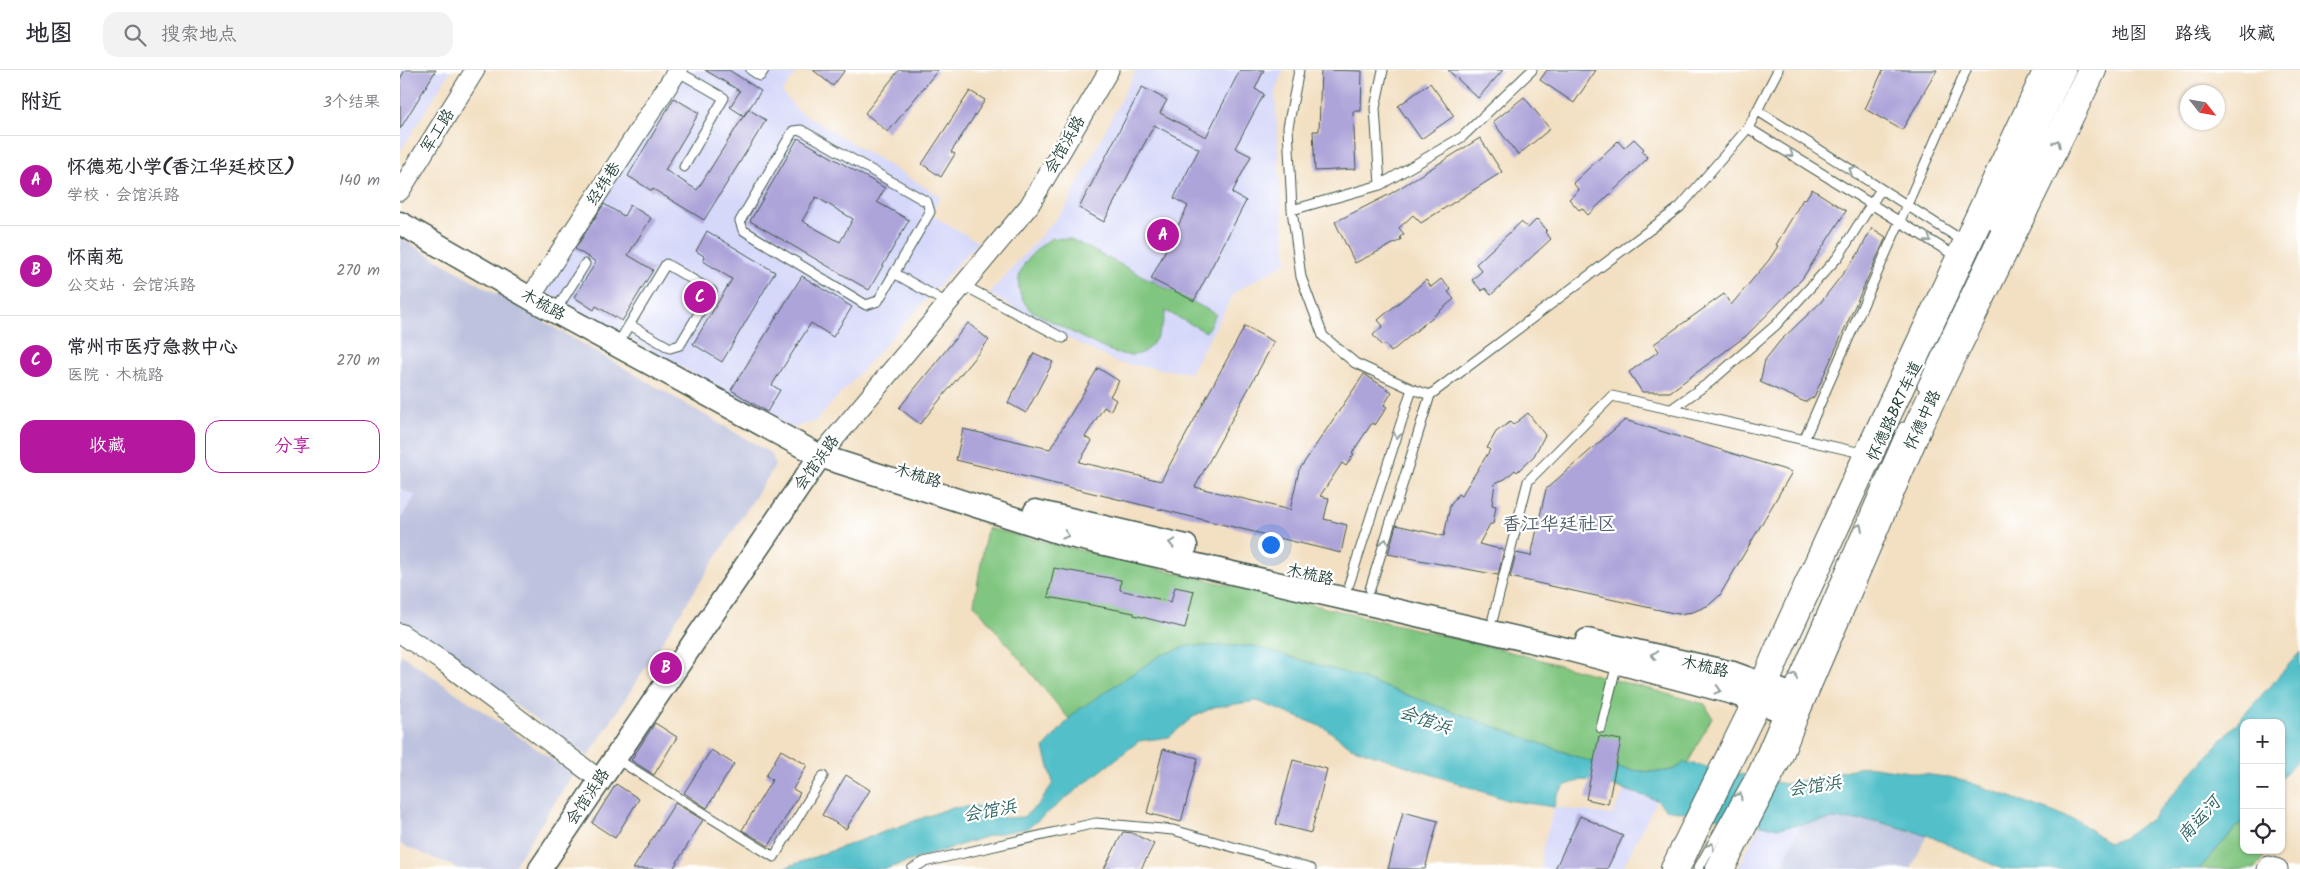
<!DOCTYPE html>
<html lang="zh">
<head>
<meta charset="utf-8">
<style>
  :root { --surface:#fff; --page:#f2f2f3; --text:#2b2b33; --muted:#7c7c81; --line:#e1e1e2; --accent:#b5179e }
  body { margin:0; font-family:Kalam,"LXGW WenKai TC",sans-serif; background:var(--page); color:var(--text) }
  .controls { position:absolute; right:15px; bottom:15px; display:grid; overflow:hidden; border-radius:10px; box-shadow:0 1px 4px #0004 }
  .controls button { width:45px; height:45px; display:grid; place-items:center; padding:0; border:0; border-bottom:1px solid var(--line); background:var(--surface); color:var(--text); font:25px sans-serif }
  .compass { position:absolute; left:1780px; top:15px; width:45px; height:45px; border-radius:50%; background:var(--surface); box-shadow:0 1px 4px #0004; rotate:121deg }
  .you { position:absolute; left:870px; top:474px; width:18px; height:18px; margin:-12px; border:4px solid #fff; border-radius:50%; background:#1a73e8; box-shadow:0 0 0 8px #1a73e833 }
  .badge { display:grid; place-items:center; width:32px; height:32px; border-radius:50%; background:var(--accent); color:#fff; font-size:16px; font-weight:700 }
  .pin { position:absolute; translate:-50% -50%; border:2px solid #fff; box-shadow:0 1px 5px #0006 }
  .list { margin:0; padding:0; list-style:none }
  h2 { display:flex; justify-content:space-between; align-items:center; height:65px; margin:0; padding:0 20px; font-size:21px }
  h2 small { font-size:16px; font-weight:400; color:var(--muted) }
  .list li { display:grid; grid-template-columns:32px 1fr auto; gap:15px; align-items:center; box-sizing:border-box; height:90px; padding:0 20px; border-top:1px solid var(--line) }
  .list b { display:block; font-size:19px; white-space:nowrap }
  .list p { margin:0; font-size:16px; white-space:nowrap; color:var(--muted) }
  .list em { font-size:16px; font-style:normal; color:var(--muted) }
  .actions { display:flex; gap:10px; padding:15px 20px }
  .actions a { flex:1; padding:11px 0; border:1px solid var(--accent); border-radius:15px; text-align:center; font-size:18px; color:var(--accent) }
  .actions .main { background:var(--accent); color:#fff }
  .icon { flex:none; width:28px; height:28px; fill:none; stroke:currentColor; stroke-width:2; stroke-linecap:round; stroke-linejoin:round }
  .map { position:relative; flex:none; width:1900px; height:799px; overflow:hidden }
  header { display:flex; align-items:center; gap:30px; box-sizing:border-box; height:70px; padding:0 25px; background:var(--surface); border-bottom:1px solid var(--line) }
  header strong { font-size:24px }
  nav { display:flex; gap:28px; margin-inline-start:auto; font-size:18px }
  .search { width:350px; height:45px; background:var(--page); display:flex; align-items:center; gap:12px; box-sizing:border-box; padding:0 18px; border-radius:15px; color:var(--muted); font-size:19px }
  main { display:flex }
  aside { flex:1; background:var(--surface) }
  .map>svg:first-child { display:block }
  .built { fill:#d5d8f9 }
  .industrial { fill:#bdc3de }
  .green { fill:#81c680; stroke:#50825a }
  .water { fill:#53c0c9; stroke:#397e7e }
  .building { fill:#ada4d9; fill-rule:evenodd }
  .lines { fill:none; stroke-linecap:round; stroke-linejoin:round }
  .service-casing { stroke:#3f5549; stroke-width:11 }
  .minor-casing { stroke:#3f5549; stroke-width:21 }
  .tertiary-casing { stroke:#3f5549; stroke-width:25 }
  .primary-casing { stroke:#3f5549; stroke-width:30 }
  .service { stroke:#fff; stroke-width:9 }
  .minor { stroke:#fff; stroke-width:19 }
  .tertiary { stroke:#fff; stroke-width:22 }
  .primary { stroke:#fff; stroke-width:28 }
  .oneway { stroke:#8f9e9a }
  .labels { text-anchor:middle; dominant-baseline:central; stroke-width:4.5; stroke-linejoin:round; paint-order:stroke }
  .street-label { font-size:16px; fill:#1f3d34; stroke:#fff }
  .water-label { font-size:18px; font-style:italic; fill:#2f6461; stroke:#fff }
  .quarter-label { font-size:19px; fill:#51616e; stroke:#fff }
</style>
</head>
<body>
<header>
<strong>地图</strong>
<div class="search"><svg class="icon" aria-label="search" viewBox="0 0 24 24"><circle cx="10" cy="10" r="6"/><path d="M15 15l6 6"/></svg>搜索地点</div>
<nav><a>地图</a><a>路线</a><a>收藏</a></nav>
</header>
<main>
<aside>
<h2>附近<small>3个结果</small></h2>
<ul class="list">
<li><span class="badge">A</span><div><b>怀德苑小学(香江华廷校区)</b><p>学校 · 会馆浜路</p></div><em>140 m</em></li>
<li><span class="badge">B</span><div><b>怀南苑</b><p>公交站 · 会馆浜路</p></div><em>270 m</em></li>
<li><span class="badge">C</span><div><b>常州市医疗急救中心</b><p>医院 · 木梳路</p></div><em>270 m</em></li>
</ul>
<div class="actions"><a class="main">收藏</a><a>分享</a></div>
</aside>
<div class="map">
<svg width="1900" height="799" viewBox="0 0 1900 799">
  <rect width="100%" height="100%" fill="#fff"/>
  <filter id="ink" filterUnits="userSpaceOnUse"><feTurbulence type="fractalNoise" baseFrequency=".02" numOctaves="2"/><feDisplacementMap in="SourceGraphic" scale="10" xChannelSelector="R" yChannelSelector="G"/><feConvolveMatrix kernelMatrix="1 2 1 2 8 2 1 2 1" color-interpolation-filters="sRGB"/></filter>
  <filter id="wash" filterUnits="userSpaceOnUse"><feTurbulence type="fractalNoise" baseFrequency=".0096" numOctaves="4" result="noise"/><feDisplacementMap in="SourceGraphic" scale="20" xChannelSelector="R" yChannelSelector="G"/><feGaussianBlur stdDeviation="1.12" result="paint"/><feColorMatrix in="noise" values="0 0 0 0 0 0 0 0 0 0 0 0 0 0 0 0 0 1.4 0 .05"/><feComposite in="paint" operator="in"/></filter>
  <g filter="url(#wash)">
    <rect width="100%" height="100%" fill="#f3e0c3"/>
    <!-- built -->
    <path class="built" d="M0,0H51L0,82Z
      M283,0H399L382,22L397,40L540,126L532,145L578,172L416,351L392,358L142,221Z
      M736,0H883L875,23L881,131L887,192L835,222L790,303L718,293L672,270L589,224L666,137Z
      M0,418L15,426L0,449Z
      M1225,720L1257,730L1222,799H1142L1141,786L1154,737L1212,745Z
      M1360,754L1379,758L1401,754L1380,799H1338Z"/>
    <!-- industrial -->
    <path class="industrial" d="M0,168L372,384L375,396L188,687L0,552V449L15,426L0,418Z
      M0,584L173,704L112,799H60L0,774Z
      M1433,749L1476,751L1527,765L1511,799H1380L1401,754Z"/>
    <!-- green -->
    <path class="green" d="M652,168L671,169L816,244L806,262L766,241C752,300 724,290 681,267C664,258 647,249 630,240C605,211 625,185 652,168Z
      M587,458L1096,578L1305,634L1312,647L1288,693L1284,692C1272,711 1217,697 1197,694L952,605L853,576H788L675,642L669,649L574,534Z
      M1844,749V780H1869L1855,799H1799Z"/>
    <!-- water -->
    <path class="water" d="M788,576H853L952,605L1197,694C1217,697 1272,711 1284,692L1385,714L1466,696L1560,709L1678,751L1709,773L1723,768L1752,748L1900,582V687L1881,708V653H1844V749L1799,799H1602L1527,765L1476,751L1433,749L1379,758L1265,739L1257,730L1197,711L1182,710L1166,715L1157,725L1154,737L1107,730L951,677L925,658L857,631L814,637L793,647L769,667L739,671L628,758L591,765L485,799H381L550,738L576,736L604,748L623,747L640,733L653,713L644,678L675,642L759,586Z"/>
    <g id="blocks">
      <!-- building -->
      <path class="building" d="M5,0H36L0,59V9Z
        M305,0H329L361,21L344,46L330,37L340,21Z
        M413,0H445L433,16Z
        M499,0H538L488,62L465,43Z
        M840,0H864L855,19L864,24L835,78L851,86L832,123L846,131L794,231L751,209L788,136L774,128L799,79L754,55L704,152L679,138L742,17L767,30L760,43L806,67Z
        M921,0L962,1L961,41H953L956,99L915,101L913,61H919Z
        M1048,0H1103L1078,28Z
        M1147,0H1196L1174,33L1140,10Z
        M1483,0H1537L1502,60L1465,39Z
        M1030,13L1054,46L1021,69L998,36Z
        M570,21L585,30L551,82L555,84L541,107L522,94Z
        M1124,27L1150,59L1118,85L1093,52Z
        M274,28L299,43L265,100L297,120L348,39L366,50L304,150L253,119L252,121L228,106Z
        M398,68L485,118L477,132L509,150L469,220L350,151ZM416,127L453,149L440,172L402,151Z
        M1080,68L1102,102L1021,153L1013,145L999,158L1004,164L1000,167L1001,170L955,193L935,152L990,124Z
        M1234,69L1244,79L1242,81L1248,88L1188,145L1182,138L1179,140L1169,129L1179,120L1173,113L1218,71L1224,78Z
        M1412,119L1446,141L1402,209L1346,266L1270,322H1242L1229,302L1259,281L1254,274L1324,224L1331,235L1369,190L1378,176L1376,175L1403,129L1405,130Z
        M204,134L224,146L230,135L251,148L228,185L253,200L222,251L196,236L194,240L174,227L196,192L175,179Z
        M1137,149L1147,160L1145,162L1151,169L1091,225L1085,218L1082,221L1072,210L1082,201L1076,194L1121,152L1128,158Z
        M1472,158L1486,167L1414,327L1405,332L1360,312L1365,290L1380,271L1421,232L1458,184Z
        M307,161L375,202L322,292L293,274L332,209L303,191L304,186L296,181Z
        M402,206L452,237L433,267L411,253L372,315L380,320L367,342L331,320Z
        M1041,209L1051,220L1048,222L1054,229L991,282L985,274L982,276L973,265L983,256L978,250L1026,210L1031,217Z
        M568,253L589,270L520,354L499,338Z
        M845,256L874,272L795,417L890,440L899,400L964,304L992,322L984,335L987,337L975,355L972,353L952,383L954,384L946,396L942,393L920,426L929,428L924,449L947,455L941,483L556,390L563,359L650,379L698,298L719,311L710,326L716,330L710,341L704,337L685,367L692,371L679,392L761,411Z
        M634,283L653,292L626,343L608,333Z
        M1128,343L1145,365L1134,386L1117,402L1115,400L1105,409L1095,413L1092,435L1096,436L1093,454H1090L1079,474L1104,480L1098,505L988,484L996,455L1044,466L1050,436L1058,424L1061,426L1090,380L1087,378L1096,362L1110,352L1113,355Z
        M1225,350L1392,402L1320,525L1309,535L1293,542L1278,544L1110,507L1116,483L1131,486L1146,419Z
        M654,498L721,510L720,520L771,532L775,517L794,521L785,558L734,545V543L648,527Z
        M255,653L277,667L254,705L231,690Z
        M1199,666L1221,670L1208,734L1186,729Z
        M763,679L798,688L781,752L747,743Z
        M311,680L334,694L307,738L284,723Z
        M381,680L407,695L393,719L400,723L369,776L342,760L372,710L366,706Z
        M893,690L927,699L911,763L876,754Z
        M446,705L470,720L446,759L422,745Z
        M216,714L239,729L215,768L192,753Z
        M275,733L303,750L273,799H233Z
        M1003,742L1038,751L1025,799H988Z
        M1180,746L1223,766L1207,799H1155Z
        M723,762L732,763L754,774L741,799H704Z"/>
    </g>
  </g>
  <g filter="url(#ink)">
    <use href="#blocks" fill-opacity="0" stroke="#3f5549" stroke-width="1"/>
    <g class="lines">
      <defs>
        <path id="service" d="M351,0L360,6L364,0
          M899,0L888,57L892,140L901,207L923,266L955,293L1012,319L1030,325L1280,137L1348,58L1378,0
          M277,1L324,28L284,97
          M1358,41L1565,172
          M1348,58L1557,187
          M401,60L527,132L530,142L478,231L466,235L343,160L340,151L393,61Z
          M980,115L975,38L983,0
          M892,140L980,115L1062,67L1132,0
          M1591,154L1663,0
          M494,203L547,233
          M563,215L663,268
          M156,240L185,194
          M217,275L266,194L312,221L280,275L270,278L230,255
          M1522,316L1671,0
          M1270,340L1310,312L1376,255L1438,187L1481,119
          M1404,370L1566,0
          M949,514L1012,319
          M970,519L1030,325
          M1093,548L1128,411L1212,326L1466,384
          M1387,623L1503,357
          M1201,658L1217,593
          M215,688L374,787L423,706
          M512,799L524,792L696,753L773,760L911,799
          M1298,799L1354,699L1380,639"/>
        <path id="minor" d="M0,121L75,0
          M130,228L278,0
          M420,386L629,136L709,0
          M0,563L42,591L200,710
          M1867,799L1869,796L1878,799"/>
        <path id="tertiary" d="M0,153L130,228L420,386L670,466L1170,580L1329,622L1394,645
          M635,441L786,476
          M1187,570L1333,603L1401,628
          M140,799L420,386"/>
        <path id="primary" d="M1275,799L1357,632L1380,577L1457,409L1648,0
          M1320,799L1378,687L1394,645L1519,354L1692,0"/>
      </defs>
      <!-- service casing -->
      <use href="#service" class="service-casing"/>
      <!-- minor casing -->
      <use href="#minor" class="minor-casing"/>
      <!-- tertiary casing -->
      <use href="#tertiary" class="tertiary-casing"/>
      <!-- primary casing -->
      <use href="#primary" class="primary-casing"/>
      <!-- service -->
      <use href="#service" class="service"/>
      <!-- minor -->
      <use href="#minor" class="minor"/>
      <!-- tertiary -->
      <use href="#tertiary" class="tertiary"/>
      <!-- primary -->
      <use href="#primary" class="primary"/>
    </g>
    <!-- one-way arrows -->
    <defs><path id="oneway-chevron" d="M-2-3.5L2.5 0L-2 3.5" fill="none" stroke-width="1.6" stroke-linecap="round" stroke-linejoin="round" transform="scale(1.25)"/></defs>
    <g class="oneway">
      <use href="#oneway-chevron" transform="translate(1657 73) rotate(-64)"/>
      <use href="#oneway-chevron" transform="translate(1390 84) rotate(32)"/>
      <use href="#oneway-chevron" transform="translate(1452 100) rotate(-148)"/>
      <use href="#oneway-chevron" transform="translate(1528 169) rotate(32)"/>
      <use href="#oneway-chevron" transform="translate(997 365) rotate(108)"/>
      <use href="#oneway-chevron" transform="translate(1459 457) rotate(-66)"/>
      <use href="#oneway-chevron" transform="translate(666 465) rotate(16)"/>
      <use href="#oneway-chevron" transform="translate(985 472) rotate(-73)"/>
      <use href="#oneway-chevron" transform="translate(772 473) rotate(-167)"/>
      <use href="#oneway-chevron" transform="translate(1254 585) rotate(-167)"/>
      <use href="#oneway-chevron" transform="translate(1394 606) rotate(-67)"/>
      <use href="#oneway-chevron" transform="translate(1318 620) rotate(15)"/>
      <use href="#oneway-chevron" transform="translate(1339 726) rotate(-60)"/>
      <use href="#oneway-chevron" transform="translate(1311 776) rotate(-61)"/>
    </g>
  </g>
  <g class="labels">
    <!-- street labels -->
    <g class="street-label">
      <text transform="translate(38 61) rotate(-58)">军工路</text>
      <text transform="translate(665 75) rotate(-60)">会馆浜路</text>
      <text transform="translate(204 114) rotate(-57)">经纬巷</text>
      <text transform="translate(143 235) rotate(29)">木梳路</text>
      <text transform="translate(1495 341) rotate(-65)">怀德路BRT车道</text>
      <text transform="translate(1523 350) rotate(-65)">怀德中路</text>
      <text transform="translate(417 393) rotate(-54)">会馆浜路</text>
      <text transform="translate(518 406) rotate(17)">木梳路</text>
      <text transform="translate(910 505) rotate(13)">木梳路</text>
      <text transform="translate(1305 597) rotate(13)">木梳路</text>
      <text transform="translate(188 727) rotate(-56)">会馆浜路</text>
    </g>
    <!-- water labels -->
    <g class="water-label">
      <text transform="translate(1025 651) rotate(19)">会馆浜</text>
      <text transform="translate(1415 717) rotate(-8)">会馆浜</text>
      <text transform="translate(590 742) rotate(-10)">会馆浜</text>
      <text transform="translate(1800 750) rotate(-48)">南运河</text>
    </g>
    <!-- quarter labels -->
    <g class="quarter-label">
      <text x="1159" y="455">香江华廷社区</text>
    </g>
  </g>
</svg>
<div class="controls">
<button>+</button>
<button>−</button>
<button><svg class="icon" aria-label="locate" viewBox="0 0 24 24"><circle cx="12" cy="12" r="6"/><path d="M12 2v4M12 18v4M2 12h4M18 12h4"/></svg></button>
</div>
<svg class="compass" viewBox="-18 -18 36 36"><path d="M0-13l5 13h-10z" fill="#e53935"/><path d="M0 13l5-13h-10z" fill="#7c7c81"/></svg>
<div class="you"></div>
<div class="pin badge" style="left:763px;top:165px">A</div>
<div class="pin badge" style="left:266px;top:598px">B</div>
<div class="pin badge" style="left:300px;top:227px">C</div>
</div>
</main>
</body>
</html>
